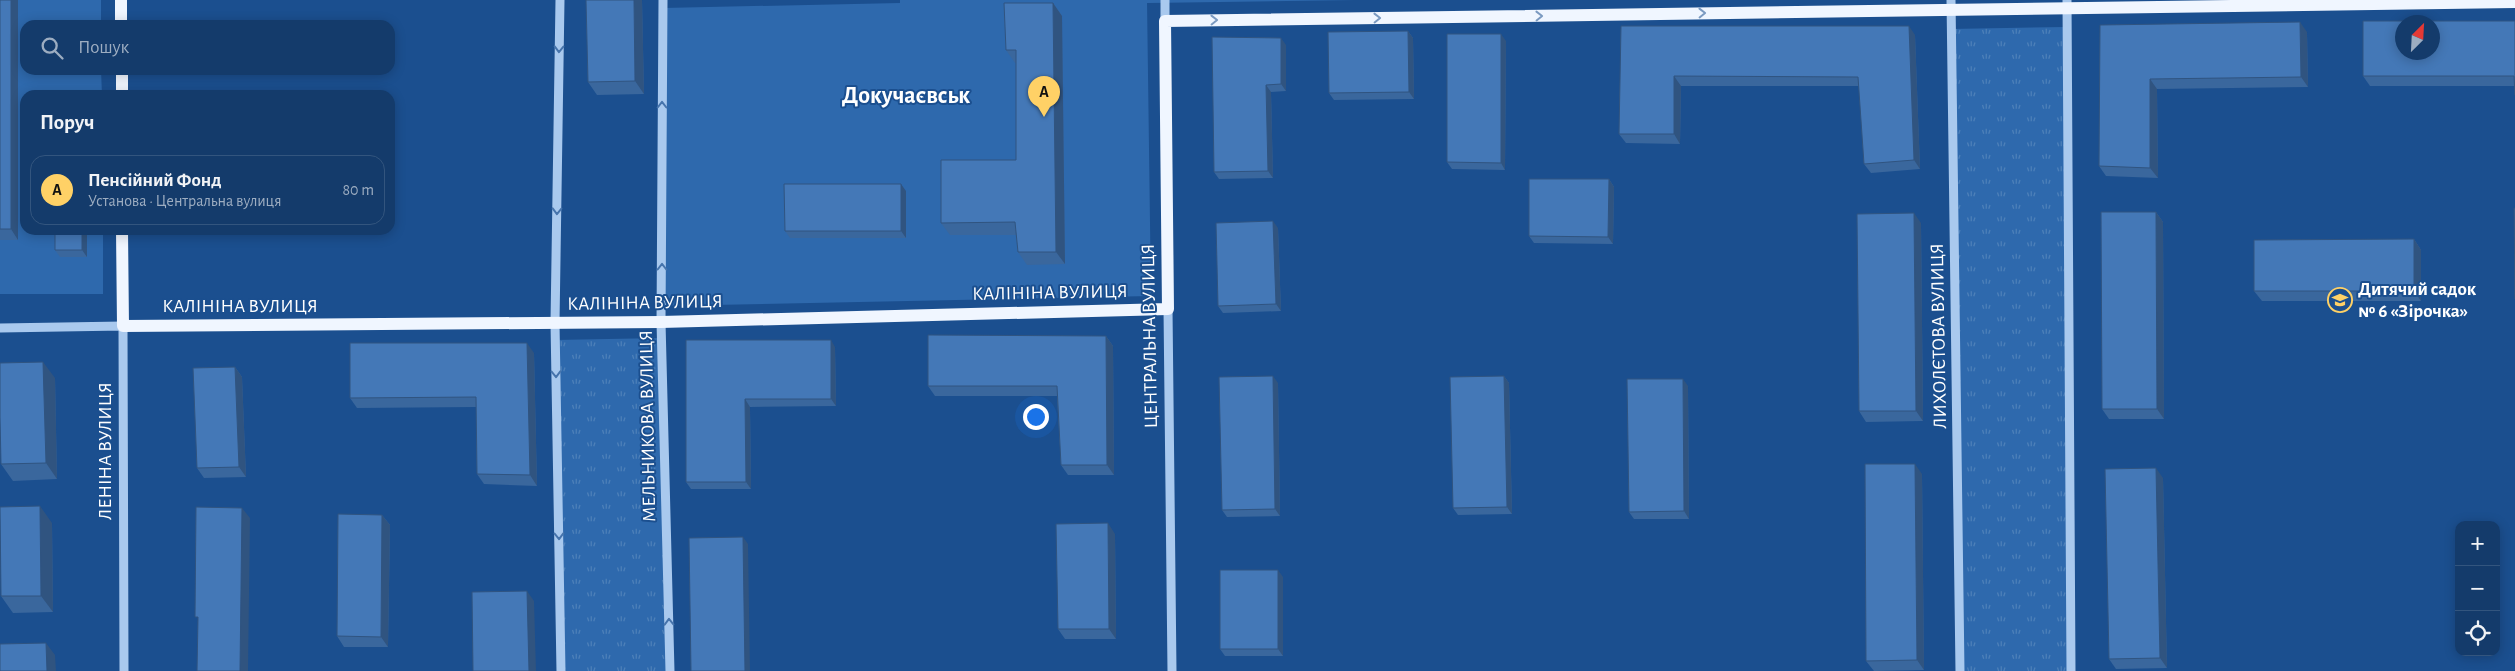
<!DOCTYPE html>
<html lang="uk">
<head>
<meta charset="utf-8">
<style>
  :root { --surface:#143b6b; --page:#1d4271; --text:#f1f3f6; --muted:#9dadc1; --line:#33557e; --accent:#ffd166 }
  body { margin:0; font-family:"Alegreya Sans",sans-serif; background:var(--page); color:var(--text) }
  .controls { position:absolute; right:15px; bottom:15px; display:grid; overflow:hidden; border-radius:10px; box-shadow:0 2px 12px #0003 }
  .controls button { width:45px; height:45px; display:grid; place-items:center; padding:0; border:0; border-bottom:1px solid var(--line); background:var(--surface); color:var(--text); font:25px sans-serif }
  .compass { position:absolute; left:2395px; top:15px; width:45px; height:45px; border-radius:50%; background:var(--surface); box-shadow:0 2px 12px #0003; rotate:24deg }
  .you { position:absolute; left:1035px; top:416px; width:18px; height:18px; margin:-12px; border:4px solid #fff; border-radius:50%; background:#1a73e8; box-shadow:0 0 0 8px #1a73e833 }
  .badge { display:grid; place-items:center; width:32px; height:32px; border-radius:50%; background:var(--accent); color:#111; font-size:16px; font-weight:700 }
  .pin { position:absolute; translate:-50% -41px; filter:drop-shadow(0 1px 2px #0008) }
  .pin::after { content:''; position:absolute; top:26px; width:18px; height:15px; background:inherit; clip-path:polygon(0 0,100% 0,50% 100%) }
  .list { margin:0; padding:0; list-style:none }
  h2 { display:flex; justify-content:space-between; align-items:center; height:65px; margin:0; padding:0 20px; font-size:21px }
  h2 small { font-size:16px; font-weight:400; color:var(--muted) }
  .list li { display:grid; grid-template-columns:32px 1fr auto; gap:15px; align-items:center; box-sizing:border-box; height:70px; margin:0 10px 10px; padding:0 10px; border:1px solid var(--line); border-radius:15px }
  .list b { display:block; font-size:19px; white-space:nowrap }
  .list p { margin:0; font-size:16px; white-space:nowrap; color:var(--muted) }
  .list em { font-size:16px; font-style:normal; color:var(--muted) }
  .icon { flex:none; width:28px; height:28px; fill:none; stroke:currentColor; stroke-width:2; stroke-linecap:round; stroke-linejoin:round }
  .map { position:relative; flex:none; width:2515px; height:671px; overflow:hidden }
  .search { position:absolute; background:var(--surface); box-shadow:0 2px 12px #0003; left:20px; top:20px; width:375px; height:55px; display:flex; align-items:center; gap:12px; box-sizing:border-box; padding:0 18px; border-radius:15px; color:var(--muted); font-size:19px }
  .panel { position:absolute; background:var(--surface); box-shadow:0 2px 12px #0003; left:20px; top:90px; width:375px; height:145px; border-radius:15px }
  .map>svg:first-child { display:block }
  .green { fill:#2e69ad }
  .park { fill:url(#park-tufts) }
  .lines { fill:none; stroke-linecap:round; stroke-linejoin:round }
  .minor { stroke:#a9c9ee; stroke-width:9 }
  .major { stroke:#f0f6ff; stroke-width:12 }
  .wall { fill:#3a679d }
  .shaded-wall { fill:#305480 }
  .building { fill:#4478b7; stroke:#305480; fill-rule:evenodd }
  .oneway { stroke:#7b9ac1 }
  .oneway2 { stroke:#4674ac }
  .labels { text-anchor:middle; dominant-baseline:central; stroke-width:4; stroke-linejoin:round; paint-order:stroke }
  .poi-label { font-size:19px; font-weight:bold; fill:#fff; stroke:#1b4f8f; text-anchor:start }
  .street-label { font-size:19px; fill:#fff; stroke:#1b4f8f }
  .district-label { font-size:24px; font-weight:bold; fill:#fff; stroke:#1b4f8f }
</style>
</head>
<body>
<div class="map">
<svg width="2515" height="671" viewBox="0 0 2515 671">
  <defs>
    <pattern id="park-tufts" width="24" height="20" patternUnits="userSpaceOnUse" patternTransform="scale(1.25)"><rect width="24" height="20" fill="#2e69ad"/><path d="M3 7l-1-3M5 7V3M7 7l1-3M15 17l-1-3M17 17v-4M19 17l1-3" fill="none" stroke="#4d80b9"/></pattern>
  </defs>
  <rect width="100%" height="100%" fill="#1b4f8f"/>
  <!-- green -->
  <path class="green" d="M0,0H101V25H25V70H101L102,95H25V230H103V294H0Z
    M900,0H1147L1151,296L661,306L663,8L900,3Z"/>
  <!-- park -->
  <path class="park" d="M1147,0H1354L1147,3Z
    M2067,27L2071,671H1960L1951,29Z
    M662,338L670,671H561L556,340Z"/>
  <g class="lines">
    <!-- minor -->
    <path class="minor" d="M560,0L555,323L561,671
      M663,0L661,322L670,671
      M1165,0V21
      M1951,0L1960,671
      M2067,0L2071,671
      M1168,309L1172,671
      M0,328L123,326L124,671"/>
    <!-- major -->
    <path class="major" d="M121,0V25
      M122,70V95
      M122,230L123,326L661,322L1168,309L1165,21L2515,2"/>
  </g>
  <!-- wall -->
  <path class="wall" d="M0,0H18V240H0Z
    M586,0H642L644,94L597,95L588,82Z
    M1053,3L1062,16L1065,264L1027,265L1018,252L1016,235H950L941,223L1016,160V63H1015L1006,50Z
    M2515,21V86H2370L2363,76Z
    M2100,25L2307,32L2308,87L2157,89L2158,178L2106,176L2099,166Z
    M1621,26L1915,35L1920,169L1871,173L1864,164L1859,86H1681L1680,144L1626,143L1619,134Z
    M1408,31L1413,38L1414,99L1334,100L1329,93Z
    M1506,41L1505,170L1452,169L1447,162Z
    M1286,45V91L1271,92L1273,178L1219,179L1214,172Z
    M1609,179L1614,187L1613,244L1534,243L1529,236Z
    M906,191V238H790L785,231Z
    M2156,212L2163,222L2164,419H2109L2102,409Z
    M1921,223L1923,421L1866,422L1859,411Z
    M1278,228L1281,311L1223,313L1218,306Z
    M87,230V257H60L55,250Z
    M2414,239L2421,250V301H2262L2254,291Z
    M1106,336L1113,346L1114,475H1068L1061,465L1057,396H935L928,386Z
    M686,340L835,347L836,406L750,407L751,489H691L686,482Z
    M534,353L537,486L484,484L477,474L476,407L357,408L350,398Z
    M235,367L242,377L246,477L204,478L197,468Z
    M1504,376L1509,383L1512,514L1458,515L1453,508Z
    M55,378L57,479L13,481L1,464Z
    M1278,383L1280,516L1227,517L1222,510Z
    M1688,386L1689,519H1634L1629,512Z
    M1922,474L1924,670L1874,671L1866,661Z
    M2163,478L2167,668L2116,669L2109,659Z
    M382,515L390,525L388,647H344L337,636Z
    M52,523L53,612L13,613L1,596Z
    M1115,534L1116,639H1065L1058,629Z
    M1283,577V656H1225L1220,649Z"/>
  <!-- shaded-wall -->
  <path class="shaded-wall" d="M11,0H18V240L11,229Z
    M634,0H642L644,94L635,81Z
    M1053,3L1062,16L1065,264L1056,252Z
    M2300,22L2307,32L2308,87L2301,77Z
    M1909,26L1915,35L1920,169L1914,160Z
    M1408,31L1413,38L1414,99L1409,92Z
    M1501,34L1506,41L1505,170L1501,163Z
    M1281,38L1286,45V91L1281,84Z
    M1674,76L1681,86L1680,144L1674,134Z
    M2150,79L2157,89L2158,178L2150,168Z
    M1266,85L1271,92L1273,178L1268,171Z
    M1609,179L1614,187L1613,244L1608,237Z
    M901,184L906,191V238L901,231Z
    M2156,212L2163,222L2164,419L2157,409Z
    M1914,213L1921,223L1923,421L1916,411Z
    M1273,221L1278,228L1281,311L1276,304Z
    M82,230H87V257L82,250Z
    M2414,239L2421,250V301L2414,291Z
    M1106,336L1113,346L1114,475L1107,465Z
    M831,340L835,347L836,406L831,399Z
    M527,343L534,353L537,486L530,475Z
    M43,362L55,378L57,479L46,463Z
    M235,367L242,377L246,477L239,467Z
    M1273,376L1278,383L1280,516L1275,509Z
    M1504,376L1509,383L1512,514L1507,507Z
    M1683,379L1688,386L1689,519L1684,511Z
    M745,399L750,407L751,489L746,482Z
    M1915,464L1922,474L1924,670L1917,660Z
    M2156,468L2163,478L2167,668L2160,658Z
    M40,506L52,523L53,612L41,596Z
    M242,508L250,518L248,671H240Z
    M382,515L390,525L388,647L381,637Z
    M1108,523L1115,534L1116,639L1109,629Z
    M743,537L748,544L750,671H745Z
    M1278,570L1283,577V656L1278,649Z
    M527,591L534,601L536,671H529Z
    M46,643L55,655L56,671H47Z"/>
  <!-- building -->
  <path class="building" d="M0,0H11V229H0Z
    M586,0H634L635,81L588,82Z
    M1004,3H1053L1056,252H1018L1015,222L941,223V160H1016V50H1006Z
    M2363,21H2515V95L2514,76H2363ZM2402,22H2432V52H2402Z
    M2300,22L2301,77L2150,79V168L2099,166L2100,25Z
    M1621,26H1909L1914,160L1864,164L1858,77L1674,76V134H1619Z
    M1408,31L1409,92L1329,93L1328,32Z
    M1447,34H1501V163L1447,162Z
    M1212,37L1281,38V84L1266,85L1268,171L1214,172Z
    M1529,179H1609L1608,237L1529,236Z
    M784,184H901V231H785Z
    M2514,208H2515V299Z
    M2101,212H2156L2157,409H2102Z
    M1914,213L1916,411H1859L1857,214Z
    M1273,221L1276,304L1218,306L1216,223Z
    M55,230H82V250H55Z
    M2414,239V291H2254V240Z
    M928,335L1106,336L1107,465H1061L1057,386H928Z
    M686,340H831V399H745L746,482H686Z
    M350,343H527L530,475L477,474L476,397L350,398Z
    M43,362L46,463L1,464L0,418V363Z
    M235,367L239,467L197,468L193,368Z
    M1273,376L1275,509L1222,510L1219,377Z
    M1504,376L1507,507L1453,508L1450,377Z
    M1627,379H1683L1684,511L1629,512Z
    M1865,464H1915L1917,660L1866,661Z
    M2156,468L2160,658L2109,659L2105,469Z
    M40,506L41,596H1L0,507Z
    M196,507L242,508L240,671H197L198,617H195Z
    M338,514L382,515L381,637L337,636Z
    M1108,523L1109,629H1058L1056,524Z
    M743,537L745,671H691L689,538Z
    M1220,570H1278V649H1220Z
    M527,591L529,671H473L472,592Z
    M46,643L47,671H0V644Z"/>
  <!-- one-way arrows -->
  <defs><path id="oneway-chevron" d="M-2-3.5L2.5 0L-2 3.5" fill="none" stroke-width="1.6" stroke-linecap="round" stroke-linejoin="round" transform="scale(1.25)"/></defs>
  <g class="oneway">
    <use href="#oneway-chevron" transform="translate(1702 13) rotate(-1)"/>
    <use href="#oneway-chevron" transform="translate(1539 16) rotate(-1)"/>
    <use href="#oneway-chevron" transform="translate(1377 18) rotate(-1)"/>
    <use href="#oneway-chevron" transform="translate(1214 20) rotate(-1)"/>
  </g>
  <g class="oneway2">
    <use href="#oneway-chevron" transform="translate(559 49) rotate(91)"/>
    <use href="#oneway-chevron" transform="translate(662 105) rotate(-90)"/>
    <use href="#oneway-chevron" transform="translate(557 211) rotate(91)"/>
    <use href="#oneway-chevron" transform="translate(662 267) rotate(-90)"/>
    <use href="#oneway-chevron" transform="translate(556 374) rotate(89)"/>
    <use href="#oneway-chevron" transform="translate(559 536) rotate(89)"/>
    <use href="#oneway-chevron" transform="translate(669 622) rotate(-91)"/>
  </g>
  <!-- icons -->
  <defs>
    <symbol id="school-ring" viewBox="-11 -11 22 22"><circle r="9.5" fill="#1b4f8f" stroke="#ffd166" stroke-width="1.5"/><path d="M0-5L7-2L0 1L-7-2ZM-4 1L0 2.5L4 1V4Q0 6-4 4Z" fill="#ffd166"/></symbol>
  </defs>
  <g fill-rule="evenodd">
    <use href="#school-ring" x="2326" y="286" width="28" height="28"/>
  </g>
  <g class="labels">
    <!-- poi labels -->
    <g class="poi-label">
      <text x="2358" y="289">Дитячий садок<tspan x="2358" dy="22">№ 6 «Зірочка»</tspan></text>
    </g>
    <!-- street labels -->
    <g class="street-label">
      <text transform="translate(1050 293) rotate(-1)">КАЛІНІНА ВУЛИЦЯ</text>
      <text transform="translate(645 303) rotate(-1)">КАЛІНІНА ВУЛИЦЯ</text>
      <text x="240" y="306">КАЛІНІНА ВУЛИЦЯ</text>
      <text transform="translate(1150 336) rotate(-91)">ЦЕНТРАЛЬНА ВУЛИЦЯ</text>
      <text transform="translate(1939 336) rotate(-91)">ЛИХОЛЄТОВА ВУЛИЦЯ</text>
      <text transform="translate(648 426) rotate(-91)">МЕЛЬНИКОВА ВУЛИЦЯ</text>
      <text transform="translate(105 451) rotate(-90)">ЛЕНІНА ВУЛИЦЯ</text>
    </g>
    <!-- district labels -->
    <g class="district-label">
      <text x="906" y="96">Докучаєвськ</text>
    </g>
  </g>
</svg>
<div class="controls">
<button>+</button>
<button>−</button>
<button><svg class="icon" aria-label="locate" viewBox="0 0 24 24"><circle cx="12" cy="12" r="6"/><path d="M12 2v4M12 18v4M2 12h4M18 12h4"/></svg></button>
</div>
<svg class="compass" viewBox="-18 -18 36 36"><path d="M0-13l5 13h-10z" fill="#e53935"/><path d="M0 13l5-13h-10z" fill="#9dadc1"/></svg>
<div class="you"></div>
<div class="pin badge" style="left:1044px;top:117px">A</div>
<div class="search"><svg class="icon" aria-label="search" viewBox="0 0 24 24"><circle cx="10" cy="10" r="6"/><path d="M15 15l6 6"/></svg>Пошук</div>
<section class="panel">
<h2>Поруч<small></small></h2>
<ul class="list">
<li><span class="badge">A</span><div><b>Пенсійний Фонд</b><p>Установа · Центральна вулиця</p></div><em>80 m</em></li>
</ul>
</section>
</div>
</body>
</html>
